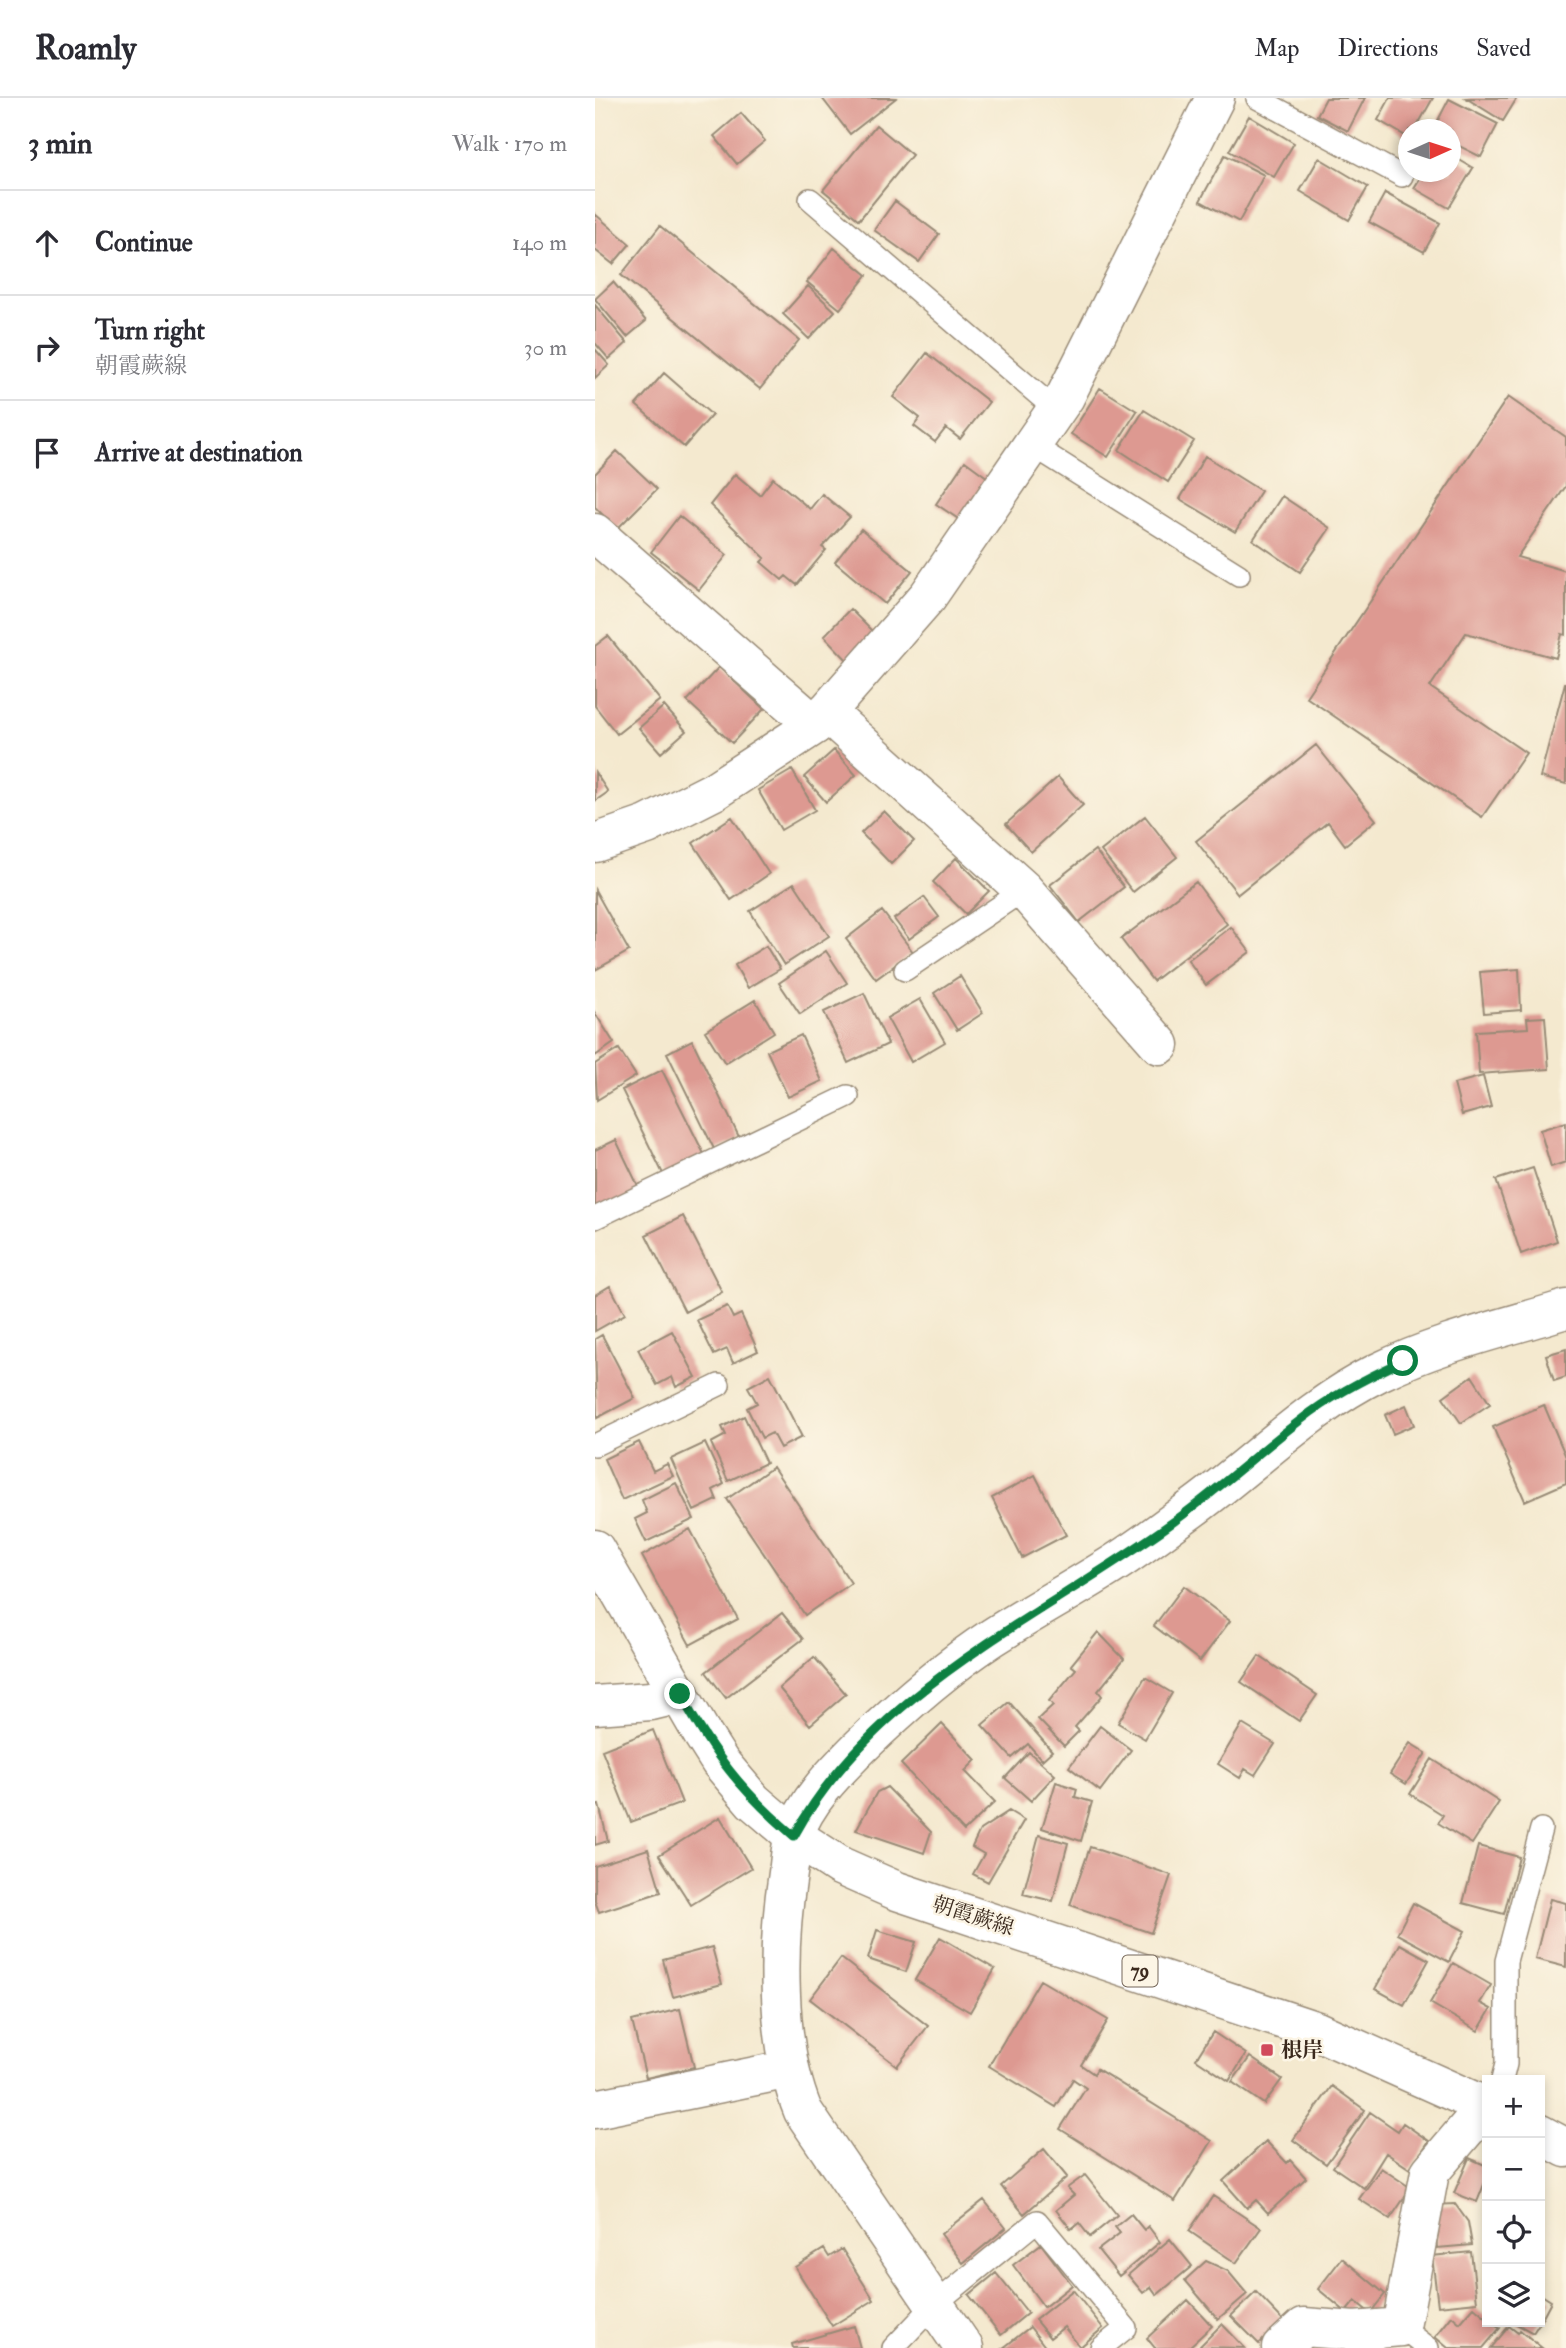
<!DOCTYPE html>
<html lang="en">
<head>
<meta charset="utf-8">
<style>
  :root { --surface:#fff; --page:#f2f2f3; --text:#2b2b33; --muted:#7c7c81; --line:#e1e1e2 }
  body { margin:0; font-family:"IM FELL Double Pica","Noto Serif JP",serif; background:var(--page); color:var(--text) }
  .controls { position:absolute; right:21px; bottom:21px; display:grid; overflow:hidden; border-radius:0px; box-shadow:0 4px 10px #0003 }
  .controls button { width:63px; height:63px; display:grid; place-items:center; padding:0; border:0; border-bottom:2px solid var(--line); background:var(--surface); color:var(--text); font:35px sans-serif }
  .compass { position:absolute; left:803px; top:21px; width:63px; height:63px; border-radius:50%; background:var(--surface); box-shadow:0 4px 10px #0003; rotate:87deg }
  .stop { position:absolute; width:21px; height:21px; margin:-16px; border:5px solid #0b8043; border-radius:50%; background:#fff }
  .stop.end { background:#0b8043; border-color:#fff; box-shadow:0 2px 7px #0008 }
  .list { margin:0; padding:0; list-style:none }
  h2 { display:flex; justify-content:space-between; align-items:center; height:91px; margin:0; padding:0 28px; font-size:30px }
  h2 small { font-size:23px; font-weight:400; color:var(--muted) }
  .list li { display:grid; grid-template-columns:46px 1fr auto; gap:21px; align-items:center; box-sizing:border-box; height:105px; padding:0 28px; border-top:2px solid var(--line) }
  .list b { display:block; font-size:26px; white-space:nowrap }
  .list p { margin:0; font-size:23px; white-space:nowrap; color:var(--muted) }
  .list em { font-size:23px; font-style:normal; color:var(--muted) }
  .icon { flex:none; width:38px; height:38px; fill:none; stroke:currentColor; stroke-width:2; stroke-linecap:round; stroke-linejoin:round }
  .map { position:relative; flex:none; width:971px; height:2250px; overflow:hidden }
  header { display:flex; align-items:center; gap:42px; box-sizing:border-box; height:98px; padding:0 35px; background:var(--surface); border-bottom:2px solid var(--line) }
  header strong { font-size:33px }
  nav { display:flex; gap:38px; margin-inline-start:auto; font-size:24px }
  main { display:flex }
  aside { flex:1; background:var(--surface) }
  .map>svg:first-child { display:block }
  .building { fill:#dd9991 }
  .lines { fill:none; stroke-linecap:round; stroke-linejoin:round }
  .service-casing { stroke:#988a76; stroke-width:24 }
  .minor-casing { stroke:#988a76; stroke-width:41 }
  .tertiary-casing { stroke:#988a76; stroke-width:41 }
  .primary-casing { stroke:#988a76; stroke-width:41 }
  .service { stroke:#fff; stroke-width:21 }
  .minor { stroke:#fff; stroke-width:38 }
  .tertiary { stroke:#fff; stroke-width:38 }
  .primary { stroke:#fff; stroke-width:38 }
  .route { stroke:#0b8043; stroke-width:9 }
  .poi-dot { fill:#d1495b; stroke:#fcf5e5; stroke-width:2.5 }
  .labels { text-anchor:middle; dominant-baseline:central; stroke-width:5; stroke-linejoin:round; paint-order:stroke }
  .shield { fill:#fcf5e5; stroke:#75675a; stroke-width:2 }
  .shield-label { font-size:19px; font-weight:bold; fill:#3b2a1e }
  .street-label { font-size:21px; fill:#3b2a1e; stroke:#fcf5e5 }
  .poi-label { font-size:21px; font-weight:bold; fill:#3b2a1e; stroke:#fcf5e5; text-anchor:start }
</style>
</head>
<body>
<header>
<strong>Roamly</strong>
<nav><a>Map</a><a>Directions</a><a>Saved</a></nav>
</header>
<main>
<aside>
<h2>3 min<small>Walk · 170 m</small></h2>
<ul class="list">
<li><svg class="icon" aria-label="ahead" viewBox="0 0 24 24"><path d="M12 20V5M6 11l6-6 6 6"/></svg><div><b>Continue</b></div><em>140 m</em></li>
<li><svg class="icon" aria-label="right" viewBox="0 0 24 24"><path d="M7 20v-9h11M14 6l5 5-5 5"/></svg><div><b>Turn right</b><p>朝霞蕨線</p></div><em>30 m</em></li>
<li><svg class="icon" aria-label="arrive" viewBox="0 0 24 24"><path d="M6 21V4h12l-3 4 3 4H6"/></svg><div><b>Arrive at destination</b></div></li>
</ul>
</aside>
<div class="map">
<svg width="971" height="2250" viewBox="0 0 971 2250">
  <rect width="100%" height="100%" fill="#fcf5e5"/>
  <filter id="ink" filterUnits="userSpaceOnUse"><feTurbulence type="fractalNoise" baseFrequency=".0143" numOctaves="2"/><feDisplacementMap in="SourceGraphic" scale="14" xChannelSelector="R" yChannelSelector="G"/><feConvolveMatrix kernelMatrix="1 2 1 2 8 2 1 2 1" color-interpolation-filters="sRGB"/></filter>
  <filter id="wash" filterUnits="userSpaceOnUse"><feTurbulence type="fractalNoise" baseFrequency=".00686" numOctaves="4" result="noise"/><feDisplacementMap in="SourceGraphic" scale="28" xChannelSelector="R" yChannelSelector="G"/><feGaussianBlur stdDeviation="1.57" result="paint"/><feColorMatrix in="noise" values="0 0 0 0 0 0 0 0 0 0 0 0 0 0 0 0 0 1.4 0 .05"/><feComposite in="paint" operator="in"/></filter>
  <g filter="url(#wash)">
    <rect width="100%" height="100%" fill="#f4e9cf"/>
    <g id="blocks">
      <!-- building -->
      <path class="building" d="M227,0H301L255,36Z
        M731,0H770L753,33L722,17Z
        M795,0H838L820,32H814V40L783,22Z
        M871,0H922L908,23Z
        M854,1L903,26L886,59L856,44V32H838Z
        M146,15L170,43L142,66L119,38Z
        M654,18L699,45L679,79L634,53Z
        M281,27L317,57L264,122L228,92Z
        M630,57L669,77L644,124L605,103Z
        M856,57L878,70L854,110L819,90L829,74H856Z
        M724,60L773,89L754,122L705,93Z
        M790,95L845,125L829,154L774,124Z
        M300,103L344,136L324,164L279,132Z
        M0,116L35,146L18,166L0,152Z
        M65,128L204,242L165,291L26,177Z
        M239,150L272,177L245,211L212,184Z
        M18,184L51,223L32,239L0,201Z
        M213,188L240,213L214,241L188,216Z
        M0,207L32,245L14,261L0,245Z
        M0,251L14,267L0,280Z
        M332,255L394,304L365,341L351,330L340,344L319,328L325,320L298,299Z
        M69,275L117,317L89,349L41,307Z
        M505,290L542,313L513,359L476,336Z
        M913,299L971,339V388L922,459L971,473V537L967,536L961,560L871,535L835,589L931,655L887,719L711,599Z
        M549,312L599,343L573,384L524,352Z
        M22,353L62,391L22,431L0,409V376Z
        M610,358L666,393L640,434L585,401Z
        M370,363L393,380L365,422L341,406Z
        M140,376L165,397L178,380L215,411L227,396L255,419L227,449L231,452L202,487L191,478L187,482L166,464L170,460L115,407Z
        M687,398L735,430L705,474L658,442Z
        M84,418L132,457L104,492L56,454Z
        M266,431L317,473L290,506L240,464Z
        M255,511L280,536L254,564L229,538Z
        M13,538L65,602L22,636L0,608V548Z
        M124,569L169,611L137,645L92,603Z
        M970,585H971V686L945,679Z
        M69,608L91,633L66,655L44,630Z
        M721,647L781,722L750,747L733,724L643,796L601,743Z
        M239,652L261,677L231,704L209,679Z
        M197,672L220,712L186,732L163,692Z
        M0,674L13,694L0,703Z
        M463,679L488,707L436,754L411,726Z
        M289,713L319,743L296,766L266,735Z
        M550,718L582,759L538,794L506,753Z
        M137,719L174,776L136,802L98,745Z
        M500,752L529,789L484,824L455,787Z
        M361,760L394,793L371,816L338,784Z
        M601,784L632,826L558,883L526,841Z
        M199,785L234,838L189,867L155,813Z
        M0,792L34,853L0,872Z
        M329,799L344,819L314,841L299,821Z
        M287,813L318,854L281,881L251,841Z
        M636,829L655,854L611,887L593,862Z
        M171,848L185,871L153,890L140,867Z
        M231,853L252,885L205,916L184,885Z
        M924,871L926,912L889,915L885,874Z
        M365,878L388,915L362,932L339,895Z
        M269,895L293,946L253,965L229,914Z
        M325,901L350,944L316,964L292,920Z
        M160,902L179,934L130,965L110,933Z
        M0,915L19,945L0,958Z
        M950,919L954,971L884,976L881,933L933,930L932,920Z
        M206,937L227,983L193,999L172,953Z
        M97,942L145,1041L120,1053L72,955Z
        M24,951L41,978L2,1002L0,966Z
        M67,972L110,1058L69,1078L27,992Z
        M888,978L896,1009L867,1017L859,986Z
        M971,1024V1064L956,1069L945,1032Z
        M21,1042L46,1094L0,1117V1052Z
        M938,1070L962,1143L926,1156L901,1082Z
        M88,1118L127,1194L90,1214L51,1137Z
        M15,1188L30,1216L0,1233V1197Z
        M132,1208L138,1220L146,1216L163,1253L138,1265L132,1251L119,1257L102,1222Z
        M77,1233L101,1279L81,1289L77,1279L62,1287L43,1251Z
        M7,1237L40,1300L2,1320L0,1241Z
        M971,1251V1279L959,1283L951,1257Z
        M175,1277L207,1339L185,1350L177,1335L167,1340L152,1310L162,1305L153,1289Z
        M877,1278L895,1306L866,1325L848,1299Z
        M811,1307L819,1327L798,1336L790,1317Z
        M949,1307L971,1359V1385L930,1403L898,1329Z
        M149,1318L171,1365L133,1383L116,1345L131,1337L127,1329Z
        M44,1344L58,1373L72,1366L78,1378L27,1402L9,1361Z
        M110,1345L129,1386L118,1392L122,1402L99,1413L76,1361Z
        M178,1369L256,1485L210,1517L132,1401Z
        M440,1377L471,1437L427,1460L397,1400Z
        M81,1385L99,1421L51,1444L40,1421L52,1415L47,1402Z
        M95,1431L143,1521L95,1547L47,1458Z
        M589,1488L635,1523L605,1563L559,1528Z
        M187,1515L208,1541L131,1600L111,1574Z
        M503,1534L529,1561L503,1593L507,1598L480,1629L484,1633L469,1648L443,1621L458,1607L454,1603L481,1571L476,1567Z
        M664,1558L722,1597L704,1623L646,1584Z
        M219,1559L251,1596L215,1627L184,1590Z
        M550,1579L577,1595L550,1641L523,1625Z
        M414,1604L457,1653L447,1662L433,1646L417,1660L387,1627Z
        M347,1626L381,1662L370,1673L400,1704L369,1733L306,1666Z
        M647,1626L680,1646L660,1677L650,1671L645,1680L623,1666Z
        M505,1628L536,1652L505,1693L474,1669Z
        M58,1632L87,1705L36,1724L7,1652Z
        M815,1645L831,1655L811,1686L795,1676Z
        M434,1654L460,1677L436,1703L410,1680Z
        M837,1661L904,1704L877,1746L843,1725L848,1717L815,1696Z
        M461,1684L482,1691L480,1699L497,1704L486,1743L447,1730Z
        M292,1689L336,1734L329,1755L261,1732L282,1694Z
        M4,1707L13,1743L0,1747V1708Z
        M414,1713L429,1722L393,1784L378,1776L389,1756L377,1749L385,1732Z
        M125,1719L156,1770L96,1807L64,1757Z
        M444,1737L473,1745L458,1803L428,1796Z
        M883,1748L924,1759L909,1816L868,1805Z
        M495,1749L576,1777L556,1835L475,1807Z
        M53,1751L66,1794L4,1814L0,1803V1768Z
        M955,1801L971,1805V1869L940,1861Z
        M818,1805L870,1833L854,1864L802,1836Z
        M282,1832L321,1844L311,1874L273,1861Z
        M345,1839L400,1871L375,1914L320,1882Z
        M805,1846L834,1862L809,1907L780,1891Z
        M117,1849L127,1886L78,1899L68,1862Z
        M246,1860L333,1928L302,1968L215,1901Z
        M858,1865L896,1887L885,1905L896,1911L883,1933L835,1905Z
        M445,1882L513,1922L486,1967L499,1976L502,1971L617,2043L580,2103L465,2031L491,1990L478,1981L461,2009L394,1968Z
        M85,1911L99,1969L51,1980L37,1923Z
        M618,1934L651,1956L634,1983L601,1961Z
        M655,1959L687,1981L669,2006L637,1984Z
        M737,1988L770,2012L731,2066L698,2042Z
        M775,2014L803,2033L808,2025L834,2043L815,2071L791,2055L769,2090L738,2069Z
        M671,2043L692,2065L695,2062L711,2080L673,2115L661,2102L652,2110L628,2083Z
        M449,2051L472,2079L429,2116L406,2088Z
        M874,2060L892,2068V2079L882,2104L859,2095Z
        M786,2070L816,2090L795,2121L764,2101Z
        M490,2077L522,2117L495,2139L484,2125L476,2131L461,2112L479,2097L472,2090Z
        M618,2098L666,2130L641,2165L594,2133Z
        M389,2102L411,2130L368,2165L346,2136Z
        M860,2106L873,2124L877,2147L842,2150L838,2107Z
        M536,2116L549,2132L553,2128L565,2144L524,2178L503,2152L525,2135L520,2129Z
        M575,2141L597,2168L562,2197L556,2189L548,2195L533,2177Z
        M446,2146L477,2187L449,2209L418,2167Z
        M229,2151L234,2159L247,2151L279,2202L237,2228L200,2169Z
        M876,2154L882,2204L843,2208L837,2158Z
        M747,2160L790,2196L775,2215L760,2203L751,2214L723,2191Z
        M611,2163L633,2173L652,2196L623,2221L590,2182Z
        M401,2175L433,2215L406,2237L374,2197Z
        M478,2192L508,2230L485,2249L469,2229L455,2240L440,2222Z
        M661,2194L688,2222L664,2246L636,2218Z
        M945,2196L956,2203L945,2224Z
        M593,2202L617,2228L593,2250H560L552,2240Z
        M879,2209L892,2220V2224L905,2230L888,2250H853L840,2239L857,2218L865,2225Z
        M918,2224H945L938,2235Z
        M627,2226L650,2250L604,2249Z
        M259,2228L265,2250H198L197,2246Z
        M914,2228L923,2235L925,2232L947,2250H896Z
        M435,2229L451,2250H408L412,2247Z"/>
    </g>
  </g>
  <g filter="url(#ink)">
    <use href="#blocks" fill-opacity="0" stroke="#988a76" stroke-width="2"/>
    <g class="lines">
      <defs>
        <path id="service" d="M662,0L807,78
          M215,101L461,312
          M437,347L644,477
          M310,872L429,792
          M0,1120L253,998
          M0,1347L124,1287
          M907,1982L911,1966V1863L946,1731
          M806,2229L833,2250
          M298,2250L340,2206L442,2123L531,2230L506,2250"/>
        <path id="minor" d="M0,435L220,627
          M231,614L429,792L565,947
          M0,2011L195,1971
          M686,2250L709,2229L759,2233L806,2229L835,2074L891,2008"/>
        <path id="tertiary" d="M0,745L52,727L119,693L220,627L333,498L470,299L620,0
          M0,1607L56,1603L85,1596
          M369,2250L208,2013C180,1945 182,1846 193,1775C195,1763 195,1749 199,1738C210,1704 240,1674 265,1649C305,1610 350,1570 398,1539C434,1516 472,1495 509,1472C539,1454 567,1432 595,1412C659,1366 713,1309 784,1274C843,1245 909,1230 971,1211"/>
        <path id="primary" d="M0,1451L106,1634L125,1664L158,1703L199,1738L245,1768L302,1793L722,1933L892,2009
          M945,2036L971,2050"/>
      </defs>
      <!-- service casing -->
      <use href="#service" class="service-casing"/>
      <!-- minor casing -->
      <use href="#minor" class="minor-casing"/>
      <!-- tertiary casing -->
      <use href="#tertiary" class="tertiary-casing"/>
      <!-- primary casing -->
      <use href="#primary" class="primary-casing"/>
      <!-- service -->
      <use href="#service" class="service"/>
      <!-- minor -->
      <use href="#minor" class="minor"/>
      <!-- tertiary -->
      <use href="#tertiary" class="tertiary"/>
      <!-- primary -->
      <use href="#primary" class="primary"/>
    </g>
  </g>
  <g class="lines" filter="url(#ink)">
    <!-- route -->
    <path class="route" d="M85,1596C119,1657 146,1693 199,1738C280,1590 443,1521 574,1427C621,1394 662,1355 707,1321C737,1297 773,1279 808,1263"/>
  </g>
  <!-- markers -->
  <rect class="poi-dot" x="665" y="1945" width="14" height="14" rx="3.5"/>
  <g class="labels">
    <!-- shield labels -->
    <rect class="shield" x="527.5" y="1857.5" width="35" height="31" rx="5"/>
    <g class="shield-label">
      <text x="545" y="1873">79</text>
    </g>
    <!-- street labels -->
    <g class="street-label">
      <text transform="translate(378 1818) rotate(18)">朝霞蕨線</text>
    </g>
    <!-- poi labels -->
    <g class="poi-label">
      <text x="686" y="1952">根岸</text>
    </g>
  </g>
</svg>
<div class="controls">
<button>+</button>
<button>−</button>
<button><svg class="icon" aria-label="locate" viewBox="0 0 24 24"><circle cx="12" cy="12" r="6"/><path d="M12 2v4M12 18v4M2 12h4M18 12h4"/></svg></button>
<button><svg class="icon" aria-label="layers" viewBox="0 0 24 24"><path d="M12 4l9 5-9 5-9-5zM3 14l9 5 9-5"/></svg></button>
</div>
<svg class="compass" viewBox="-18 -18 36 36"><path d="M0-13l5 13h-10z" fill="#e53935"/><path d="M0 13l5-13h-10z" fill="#7c7c81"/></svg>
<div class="stop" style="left:808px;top:1263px"></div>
<div class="stop end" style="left:85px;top:1596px"></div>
</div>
</main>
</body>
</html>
